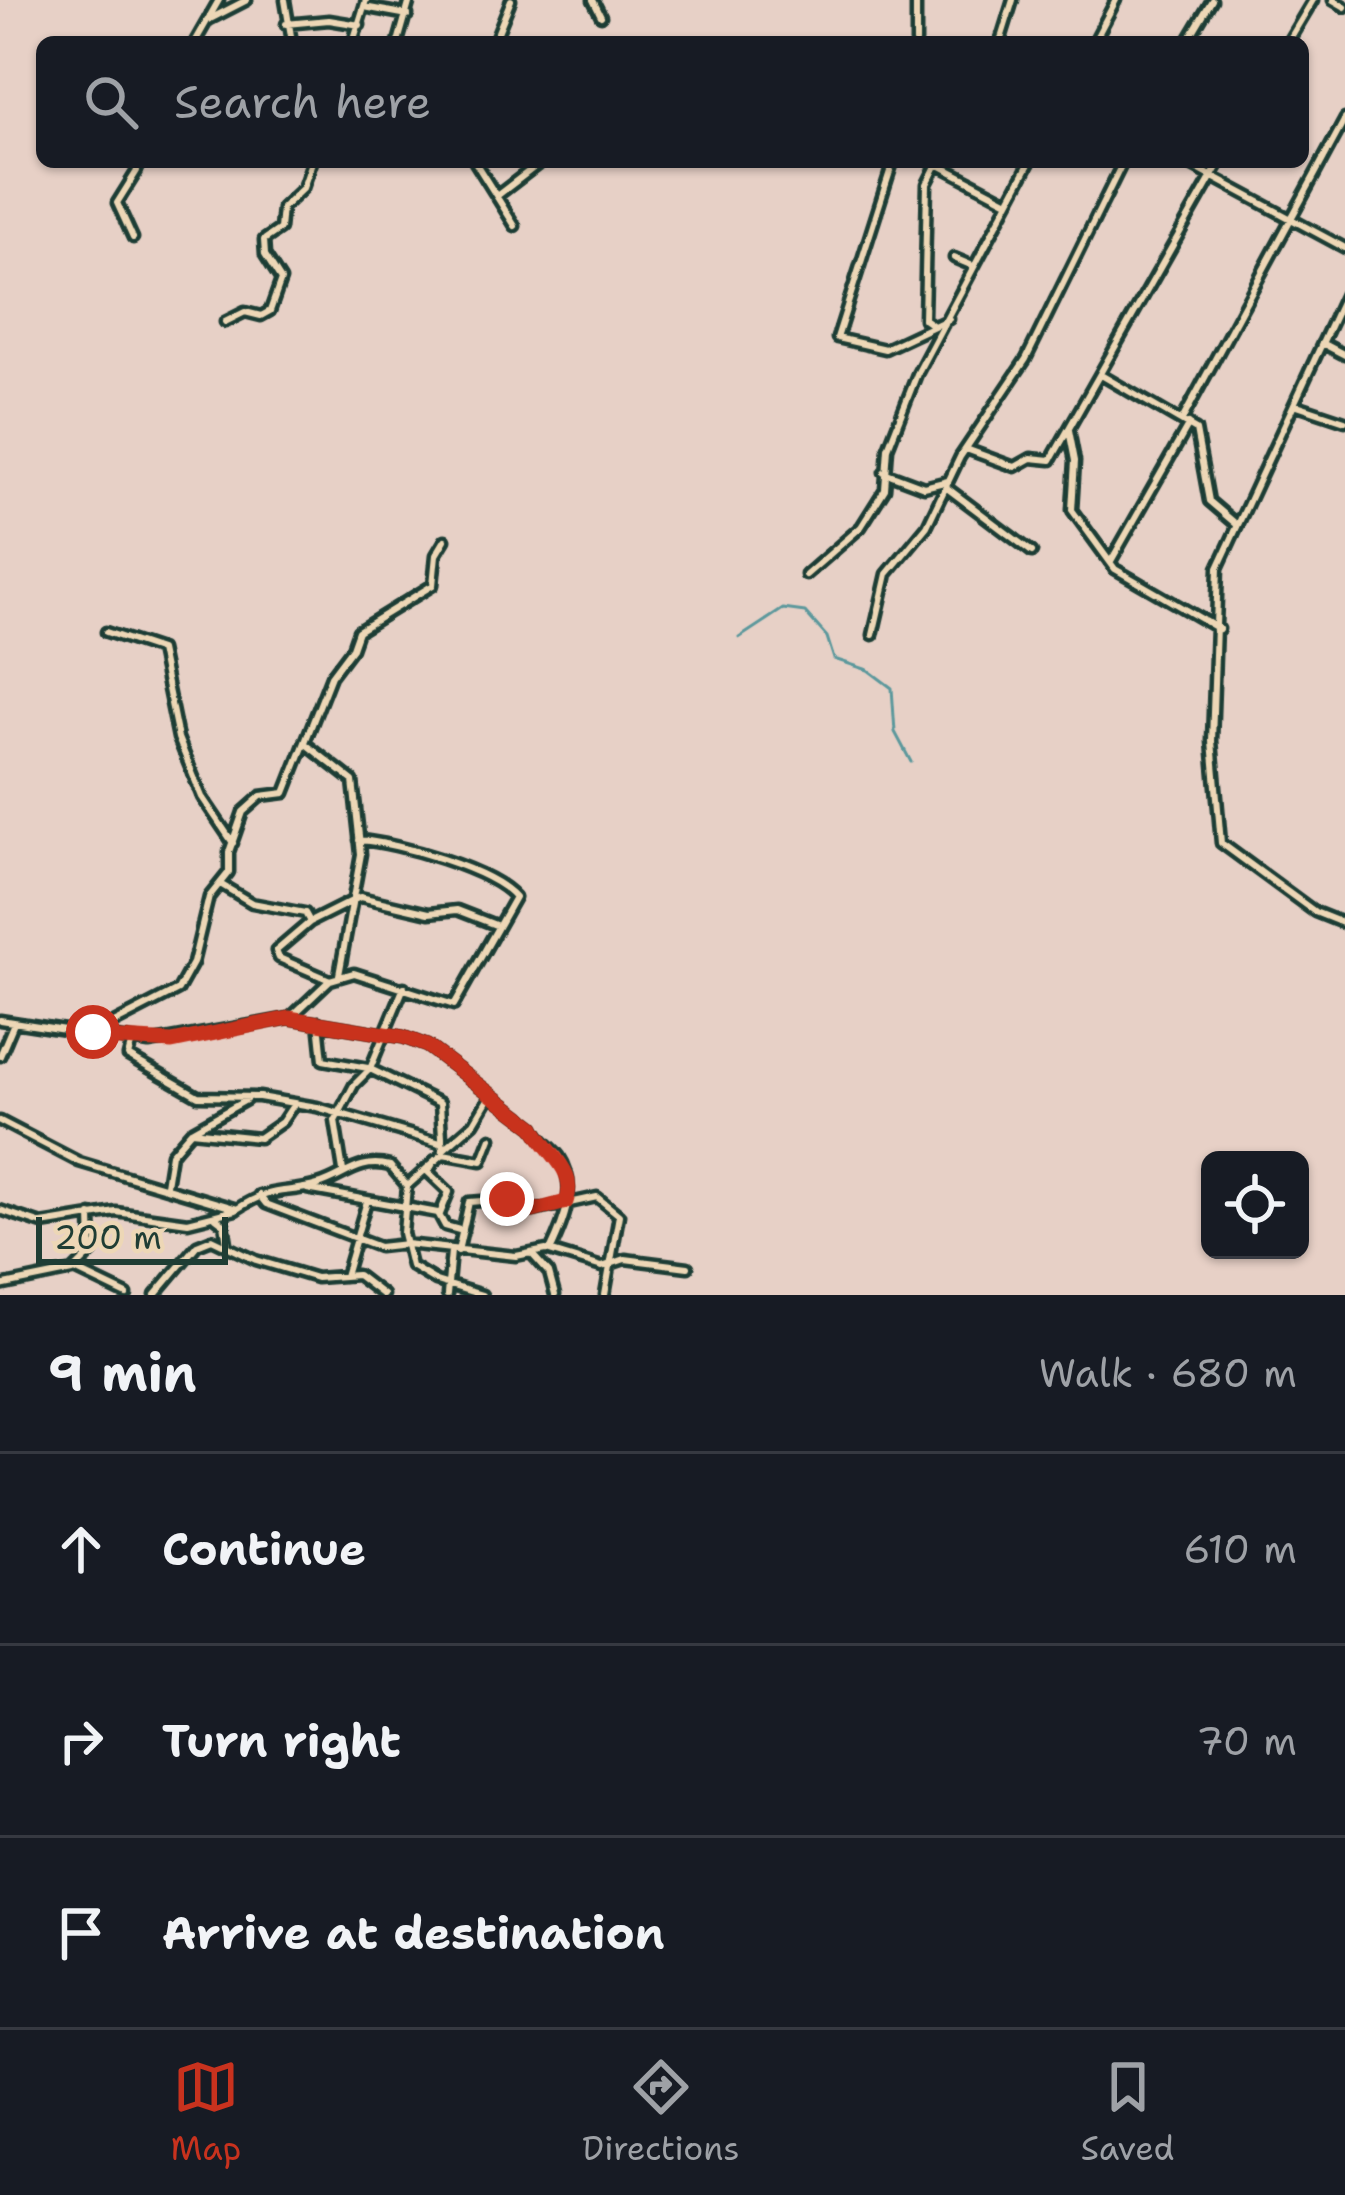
<!DOCTYPE html>
<html lang="en">
<head>
<meta charset="utf-8">
<style>
  :root { --surface:#171b24; --page:#20242c; --text:#f1f3f6; --muted:#9ea1a6; --line:#363941; --accent:#c8321e }
  body { margin:0; font-family:"Shantell Sans",sans-serif; background:var(--page); color:var(--text) }
  .controls { position:absolute; right:36px; bottom:36px; display:grid; overflow:hidden; border-radius:18px; box-shadow:0 3px 9px #0004 }
  .controls button { width:108px; height:108px; display:grid; place-items:center; padding:0; border:0; border-bottom:3px solid var(--line); background:var(--surface); color:var(--text); font:60px sans-serif }
  .scale { position:absolute; left:36px; bottom:30px; width:192px; box-sizing:border-box; padding-left:12px; border:6px solid #1f3d34; border-top:0; font-size:33px; line-height:42px; white-space:nowrap; color:#1f3d34; -webkit-text-stroke:9px #edd7b6; paint-order:stroke }
  .stop { position:absolute; width:36px; height:36px; margin:-27px; border:9px solid #c8321e; border-radius:50%; background:#fff }
  .stop.end { background:#c8321e; border-color:#fff; box-shadow:0 3px 12px #0008 }
  .list { margin:0; padding:0; list-style:none }
  h2 { display:flex; justify-content:space-between; align-items:center; height:156px; margin:0; padding:0 48px; font-size:51px }
  h2 small { font-size:39px; font-weight:400; color:var(--muted) }
  .list li { display:grid; grid-template-columns:78px 1fr auto; gap:36px; align-items:center; box-sizing:border-box; height:192px; padding:0 48px; border-top:3px solid var(--line) }
  .list b { display:block; font-size:45px; white-space:nowrap }
  .list em { font-size:39px; font-style:normal; color:var(--muted) }
  .icon { flex:none; width:66px; height:66px; fill:none; stroke:currentColor; stroke-width:2; stroke-linecap:round; stroke-linejoin:round }
  .map { position:relative; flex:none; width:1345px; height:1295px; overflow:hidden }
  .search { position:absolute; background:var(--surface); box-shadow:0 3px 9px #0004; left:36px; right:36px; top:36px; height:132px; display:flex; align-items:center; gap:30px; box-sizing:border-box; padding:0 42px; border-radius:18px; color:var(--muted); font-size:45px }
  .sheet { height:732px; background:var(--surface) }
  nav { display:flex; justify-content:space-around; align-items:center; box-sizing:border-box; height:168px; border-top:3px solid var(--line); background:var(--surface); font-size:33px; color:var(--muted) }
  nav a { display:grid; justify-items:center; gap:6px }
  nav .on { color:var(--accent) }
  .map>svg:first-child { display:block }
  .lines { fill:none; stroke-linecap:round; stroke-linejoin:round }
  .stream { stroke:#5c989c; stroke-width:3 }
  .street-casing { stroke:#1f3d34; stroke-width:15 }
  .street { stroke:#edd7b6; stroke-width:6 }
  .route { stroke:#c8321e; stroke-width:15 }
</style>
</head>
<body>
<div class="map">
<svg width="1345" height="1295" viewBox="0 0 1345 1295">
  <rect width="100%" height="100%" fill="#e7d0c6"/>
  <filter id="ink" filterUnits="userSpaceOnUse"><feTurbulence type="fractalNoise" baseFrequency=".00833" numOctaves="2"/><feDisplacementMap in="SourceGraphic" scale="24" xChannelSelector="R" yChannelSelector="G"/><feConvolveMatrix kernelMatrix="1 2 1 2 8 2 1 2 1" color-interpolation-filters="sRGB"/></filter>
  <g filter="url(#ink)">
    <g class="lines">
      <!-- stream -->
      <path class="stream" d="M739,638L783,609L805,612L827,637L834,659L868,670L892,688L895,732L911,762"/>
      <defs>
        <path id="street" d="M285,0L292,42
          M593,0L601,16
          M1333,0L1345,7
          M364,7L408,15
          M210,19L247,0
          M286,24L329,20L360,25
          M195,42L219,0
          M353,42L366,0
          M398,42L410,0
          M494,42L511,0
          M916,42V0
          M1000,42L1013,0
          M1094,42L1116,0
          M1187,42L1212,0
          M1288,42L1313,0
          M475,162L515,226
          M893,162L837,338L885,349L949,319
          M1185,162L1345,248
          M937,164L1008,201
          M498,195L541,162
          M133,238L117,203L137,171L135,162
          M954,258L973,266
          M1345,294L1218,568L1212,741L1221,843L1315,912L1345,924
          M225,322L245,312L261,316L270,311L281,280L265,255L264,240L280,229L282,208L303,188L312,162
          M931,324L924,319L927,184L938,162
          M1322,343L1345,355
          M1101,375L1196,430L1209,501L1236,524
          M1294,404L1345,421
          M1182,420L1345,119
          M1069,430L1075,461L1072,510L1115,569L1219,629
          M966,449L1015,467L1031,458L1051,460L1220,162
          M884,472L924,487L948,481
          M947,488L1032,552
          M1111,561L1189,424
          M806,575L861,527L885,489L888,448L917,374L1030,162
          M106,632L160,650L178,738L202,797L233,843
          M873,635L887,574L927,526L960,457L1026,359L1123,162
          M307,745L353,781L361,854L339,975
          M220,884L252,903L305,913L310,922
          M330,980L279,958L276,951L310,922L360,897L429,913L457,910L498,926
          M292,1016L330,980L354,973L454,1005L515,897C491,869 398,843 359,840
          M0,1020L149,1043L289,1018L403,1037L427,1046L534,1127C540,1141 550,1144 559,1156C579,1186 564,1222 550,1251
          M319,1022L323,1060L368,1068L440,1103L443,1154
          M87,1037L178,990L193,963L209,897L229,872V852L243,812L261,796L285,793L331,676L352,648L358,631L433,585L436,555L445,540
          M132,1041L128,1056L198,1096L259,1097L317,1107L440,1143
          M0,1056L14,1023
          M0,1121L79,1162L237,1209C274,1185 283,1195 318,1185C345,1177 358,1158 390,1166L407,1186L403,1233L411,1266L436,1281L482,1295
          M335,1121L354,1085L370,1069L404,987
          M335,1121L343,1171
          M191,1131L259,1138L282,1122L294,1104
          M443,1150L474,1123L490,1096
          M435,1160L428,1172L449,1192L440,1214
          M166,1185L171,1154L191,1131L246,1100
          M407,1186L443,1154L482,1161L491,1138
          M307,1189L438,1213L445,1226L463,1231
          M259,1195L266,1204L379,1247L406,1244L516,1256L546,1250L602,1267L625,1259L688,1267
          M0,1210L42,1224L116,1212L188,1222L236,1210
          M216,1218L224,1224L227,1243
          M458,1251L469,1202L507,1199L533,1211L597,1197L619,1215L605,1295
          M531,1253L549,1273L555,1295
          M75,1270L127,1295
          M345,1276L367,1201
          M0,1286L73,1271L92,1252L91,1215
          M155,1295L197,1245L212,1239L256,1260L316,1278L357,1275L383,1295
          M447,1295L451,1251"/>
      </defs>
      <!-- street casing -->
      <use href="#street" class="street-casing"/>
      <!-- street -->
      <use href="#street" class="street"/>
    </g>
  </g>
  <g class="lines" filter="url(#ink)">
    <!-- route -->
    <path class="route" d="M93,1032L87,1037L172,1042L289,1018L403,1037L427,1046L534,1127C544,1152 579,1169 566,1202L533,1211L507,1199"/>
  </g>
</svg>
<div class="controls">
<button><svg class="icon" aria-label="locate" viewBox="0 0 24 24"><circle cx="12" cy="12" r="6"/><path d="M12 2v4M12 18v4M2 12h4M18 12h4"/></svg></button>
</div>
<div class="scale">200 m</div>
<div class="stop" style="left:93px;top:1032px"></div>
<div class="stop end" style="left:507px;top:1199px"></div>
<div class="search"><svg class="icon" aria-label="search" viewBox="0 0 24 24"><circle cx="10" cy="10" r="6"/><path d="M15 15l6 6"/></svg>Search here</div>
</div>
<section class="sheet">
<h2>9 min<small>Walk · 680 m</small></h2>
<ul class="list">
<li><svg class="icon" aria-label="ahead" viewBox="0 0 24 24"><path d="M12 20V5M6 11l6-6 6 6"/></svg><div><b>Continue</b></div><em>610 m</em></li>
<li><svg class="icon" aria-label="right" viewBox="0 0 24 24"><path d="M7 20v-9h11M14 6l5 5-5 5"/></svg><div><b>Turn right</b></div><em>70 m</em></li>
<li><svg class="icon" aria-label="arrive" viewBox="0 0 24 24"><path d="M6 21V4h12l-3 4 3 4H6"/></svg><div><b>Arrive at destination</b></div></li>
</ul>
</section>
<nav>
<a class="on"><svg class="icon" aria-label="map" viewBox="0 0 24 24"><path d="M3 6l6-2 6 2 6-2v14l-6 2-6-2-6 2zM9 4v14M15 6v14"/></svg>Map</a>
<a><svg class="icon" aria-label="directions" viewBox="0 0 24 24"><path d="M12 3l9 9-9 9-9-9zM9 14v-3h6M13 9l2 2-2 2"/></svg>Directions</a>
<a><svg class="icon" aria-label="saved" viewBox="0 0 24 24"><path d="M7 4h10v16l-5-4-5 4z"/></svg>Saved</a>
</nav>
</body>
</html>
